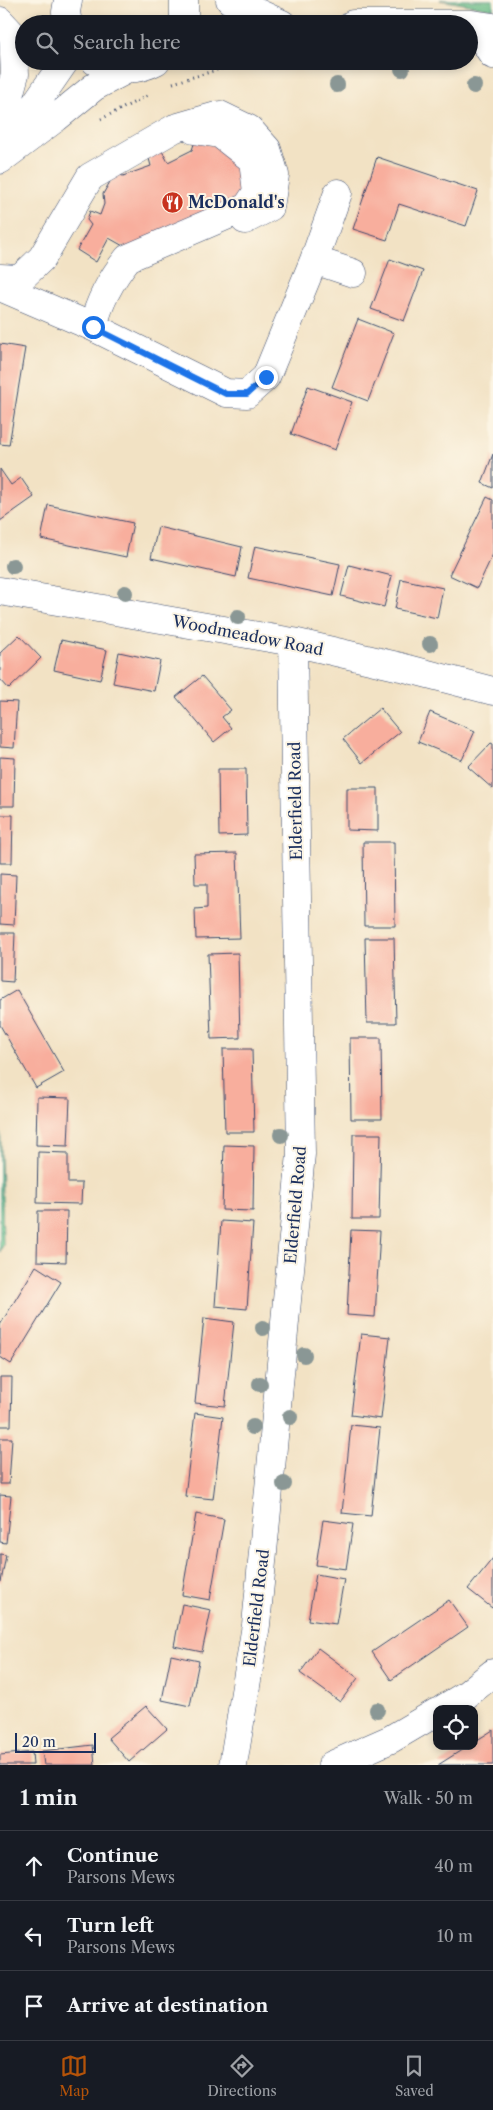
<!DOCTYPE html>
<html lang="en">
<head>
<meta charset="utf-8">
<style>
  :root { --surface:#171b24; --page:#242831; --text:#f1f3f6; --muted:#9ea1a6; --line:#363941; --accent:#b45309 }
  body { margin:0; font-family:"Libre Caslon Text",serif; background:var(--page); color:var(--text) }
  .controls { position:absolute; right:15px; bottom:15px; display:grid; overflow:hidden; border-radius:10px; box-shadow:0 2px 8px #0003 }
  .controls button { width:45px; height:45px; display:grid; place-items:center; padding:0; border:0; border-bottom:1px solid var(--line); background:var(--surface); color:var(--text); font:25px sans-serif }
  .scale { position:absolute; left:15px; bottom:12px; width:81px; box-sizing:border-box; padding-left:5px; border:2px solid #1b2f5e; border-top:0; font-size:14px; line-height:18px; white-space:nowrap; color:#1b2f5e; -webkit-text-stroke:4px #fcf5e5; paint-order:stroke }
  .stop { position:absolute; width:15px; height:15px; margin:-11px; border:4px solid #1a73e8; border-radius:50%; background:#fff }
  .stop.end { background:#1a73e8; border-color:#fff; box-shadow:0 1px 5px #0008 }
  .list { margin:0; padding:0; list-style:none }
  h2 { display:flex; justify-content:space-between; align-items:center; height:65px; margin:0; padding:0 20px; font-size:21px }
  h2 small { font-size:16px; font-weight:400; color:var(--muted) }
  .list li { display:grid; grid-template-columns:32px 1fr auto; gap:15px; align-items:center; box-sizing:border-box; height:70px; padding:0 20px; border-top:1px solid var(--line) }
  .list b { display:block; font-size:19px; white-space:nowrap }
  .list p { margin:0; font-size:16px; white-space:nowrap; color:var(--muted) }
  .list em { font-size:16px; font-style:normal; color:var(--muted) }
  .icon { flex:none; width:28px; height:28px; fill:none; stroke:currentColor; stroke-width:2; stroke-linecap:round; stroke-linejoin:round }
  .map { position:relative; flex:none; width:493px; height:1765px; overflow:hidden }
  .search { position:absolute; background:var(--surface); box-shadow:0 2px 8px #0003; left:15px; right:15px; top:15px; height:55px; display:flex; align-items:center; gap:12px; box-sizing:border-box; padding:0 18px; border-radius:28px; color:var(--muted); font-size:19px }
  .sheet { height:275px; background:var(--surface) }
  nav { display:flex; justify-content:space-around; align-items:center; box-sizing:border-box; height:70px; border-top:1px solid var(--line); background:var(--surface); font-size:14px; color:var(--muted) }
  nav a { display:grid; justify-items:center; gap:2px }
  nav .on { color:var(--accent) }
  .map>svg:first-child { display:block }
  .green { fill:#83dda2; stroke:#4f8680 }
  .forest { fill:#6abc88; stroke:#427673 }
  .building { fill:#f8ae9d }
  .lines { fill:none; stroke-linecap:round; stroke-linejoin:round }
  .minor-casing { stroke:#3b4a6d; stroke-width:29 }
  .path { stroke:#3b4a6d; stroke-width:3; stroke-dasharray:1 4; stroke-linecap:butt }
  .minor { stroke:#fff; stroke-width:28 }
  .tree { fill:#8a9795 }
  .route { stroke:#1a73e8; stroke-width:6 }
  .labels { text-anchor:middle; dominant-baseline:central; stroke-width:4; stroke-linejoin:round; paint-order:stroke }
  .poi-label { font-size:16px; font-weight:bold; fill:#1b2f5e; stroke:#fcf5e5; text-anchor:start }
  .street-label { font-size:16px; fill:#1b2f5e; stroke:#fcf5e5 }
</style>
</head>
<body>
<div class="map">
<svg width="493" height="1765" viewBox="0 0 493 1765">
  <rect width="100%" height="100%" fill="#fcf5e5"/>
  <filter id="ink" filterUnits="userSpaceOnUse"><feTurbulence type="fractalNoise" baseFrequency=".02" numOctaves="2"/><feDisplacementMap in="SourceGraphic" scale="10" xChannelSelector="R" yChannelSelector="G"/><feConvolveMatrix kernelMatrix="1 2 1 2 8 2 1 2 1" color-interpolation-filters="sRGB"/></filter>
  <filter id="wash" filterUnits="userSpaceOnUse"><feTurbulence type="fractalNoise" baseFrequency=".0096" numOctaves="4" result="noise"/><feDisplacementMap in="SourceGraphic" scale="20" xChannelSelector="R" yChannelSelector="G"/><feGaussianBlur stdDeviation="1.12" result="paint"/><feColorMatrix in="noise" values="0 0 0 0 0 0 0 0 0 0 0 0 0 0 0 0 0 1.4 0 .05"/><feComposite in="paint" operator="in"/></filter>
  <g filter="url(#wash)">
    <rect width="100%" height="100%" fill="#f2e2c4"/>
    <!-- green -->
    <path class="green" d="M0,1100L3,1245L0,1252Z"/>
    <!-- forest -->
    <path class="forest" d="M440,0H493V9Z"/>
    <g id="blocks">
      <!-- building -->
      <path class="building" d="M195,141L234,150L249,162L243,199L132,251L109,238L96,262L77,250L91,225L87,220L90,211L100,215L104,204L103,194L115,173L123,176L151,166L148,155L162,151L168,162L192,150Z
        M377,157L478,191L466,226L399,204L387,240L353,229Z
        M390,259L423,271L404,321L371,309Z
        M358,319L394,333L368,401L332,387Z
        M0,344L25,348L9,445L0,444Z
        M308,386L352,402L335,450L291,434Z
        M493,454V488L482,483Z
        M0,469L11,485L21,478L34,497L0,521Z
        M487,497L493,500V554L477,588L449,575Z
        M48,505L133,523L126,557L41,539Z
        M158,527L242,547L236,577L151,558Z
        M255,546L340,564L333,596L248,578Z
        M349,565L392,576L384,607L341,596Z
        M401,579L443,588L437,618L395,609Z
        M19,635L41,658L9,689L0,679V653Z
        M61,640L107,650L100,680L54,670Z
        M119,652L160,661L154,691L113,683Z
        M202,676L231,710L222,717L231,728L214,742L176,697Z
        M0,701L17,702L14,748L0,747Z
        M380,708L400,732L362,763L343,739Z
        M430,712L475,731L462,760L418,742Z
        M491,743L493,744V789L468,767Z
        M0,757L15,758L14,806H0Z
        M218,769H246L247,835L219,836Z
        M347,788H378V831L347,830Z
        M0,815H13L12,863H0Z
        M363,842H394L395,926H364Z
        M237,853L240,938L196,939L195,909L207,908V884H195L194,854Z
        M0,874L16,875L14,925L0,924Z
        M0,933H15L13,982L0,981Z
        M365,938H394L396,1023H367Z
        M238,953L240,1038L211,1039L208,954Z
        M17,990L64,1072L36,1088L0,1025V1000Z
        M350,1038H381L382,1119H351Z
        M223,1049H252L254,1132H225Z
        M37,1097L70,1098L68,1146L36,1145Z
        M353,1134H381L379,1219H352Z
        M224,1145L254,1146L253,1211L222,1210Z
        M38,1152L68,1153V1183H82L81,1204L37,1203Z
        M38,1211H67L66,1262L37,1261Z
        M221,1221L253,1223L247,1309L215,1306Z
        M351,1230L380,1231L375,1317L347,1315Z
        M36,1266L61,1282L11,1364L0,1357V1325Z
        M204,1318L234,1322L225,1406L195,1403Z
        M361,1334L390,1337L381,1419L351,1415Z
        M0,1377H12L11,1426H0Z
        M195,1413L223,1417L213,1499L185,1496Z
        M351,1425L380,1428L371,1516L342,1513Z
        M0,1438H12L9,1484H0Z
        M0,1495L11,1496L6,1543L0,1542Z
        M196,1514L224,1519L210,1600L182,1595Z
        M323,1520L353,1524L346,1569L316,1565Z
        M0,1554L6,1555L1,1582H0Z
        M493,1558V1607L492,1608L468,1589Z
        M316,1574L344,1579L336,1624L308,1620Z
        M449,1600L468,1627L391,1680L372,1652Z
        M182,1604L211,1610L202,1652L174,1646Z
        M318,1648L358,1678L340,1702L300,1673Z
        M171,1655L199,1661L190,1706L162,1700Z
        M146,1706L167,1729L129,1762L108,1738Z
        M493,1730V1765H438L468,1746H474V1742Z
        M93,1745L95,1765H44L42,1751Z
        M32,1752L33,1765H0V1755Z"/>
    </g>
  </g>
  <g filter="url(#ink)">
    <use href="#blocks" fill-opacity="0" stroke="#3b4a6d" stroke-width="1"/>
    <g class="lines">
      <defs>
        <path id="minor" d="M230,0L282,24
          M0,21L13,35L15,74L1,125L4,149
          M68,24L66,12L68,0
          M184,24V0
          M353,24H472L493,27
          M472,24L493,55
          M95,61C118,69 134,73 156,61
          M5,148L65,61
          M0,160L56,118L94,87L126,70
          M314,260L353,273
          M0,278L20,279L42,258L90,177L175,128L220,115L249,129L267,149L275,175L270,207L245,220
          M0,287L93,327L226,393L247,394L266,377L314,260L338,193
          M93,327C99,301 112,278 128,258L247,207L257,192L253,160L220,134L194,130
          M0,591L293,642L401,667L493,691
          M443,1709L466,1695L493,1673
          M233,1765L256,1625L301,1154L293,642
          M332,1765L391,1739L437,1712"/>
      </defs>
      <!-- minor casing -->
      <use href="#minor" class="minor-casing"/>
      <!-- path -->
      <path class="path" d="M173,83L247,61
        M101,119L147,96"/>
      <!-- minor -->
      <use href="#minor" class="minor"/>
    </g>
    <!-- trees -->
    <g class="tree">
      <circle cx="402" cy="69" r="8"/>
      <circle cx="337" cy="85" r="8"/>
      <circle cx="474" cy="86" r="8"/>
      <circle cx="13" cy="566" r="8"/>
      <circle cx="125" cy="593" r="8"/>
      <circle cx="238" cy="617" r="8"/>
      <circle cx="430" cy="644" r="8"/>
      <circle cx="281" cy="1135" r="8"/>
      <circle cx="263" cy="1328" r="8"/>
      <circle cx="304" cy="1355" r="8"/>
      <circle cx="260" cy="1384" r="8"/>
      <circle cx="290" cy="1417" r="8"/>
      <circle cx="253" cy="1427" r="8"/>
      <circle cx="284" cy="1484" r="8"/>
      <circle cx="377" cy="1710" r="8"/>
    </g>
  </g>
  <g class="lines" filter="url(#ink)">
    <!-- route -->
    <path class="route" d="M93,327L226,394H247L266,377"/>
  </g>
  <!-- icons -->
  <defs>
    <symbol id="restaurant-disc" viewBox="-11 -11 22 22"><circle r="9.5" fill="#c8321e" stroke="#fcf5e5"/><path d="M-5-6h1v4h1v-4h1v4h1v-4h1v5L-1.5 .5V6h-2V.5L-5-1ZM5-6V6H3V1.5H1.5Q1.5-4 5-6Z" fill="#fff"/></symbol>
  </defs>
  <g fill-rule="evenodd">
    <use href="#restaurant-disc" x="160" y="190" width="25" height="25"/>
  </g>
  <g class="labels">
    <!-- poi labels -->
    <g class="poi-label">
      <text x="188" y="202">McDonald's</text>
    </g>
    <!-- street labels -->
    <g class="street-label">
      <text transform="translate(248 635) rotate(11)">Woodmeadow Road</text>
      <text transform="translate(295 801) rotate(-91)">Elderfield Road</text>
      <text transform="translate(295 1205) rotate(-85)">Elderfield Road</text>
      <text transform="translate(256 1608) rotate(-83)">Elderfield Road</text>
    </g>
  </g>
</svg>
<div class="controls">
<button><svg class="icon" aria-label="locate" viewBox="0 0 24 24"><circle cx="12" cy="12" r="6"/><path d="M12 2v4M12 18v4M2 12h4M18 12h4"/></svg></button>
</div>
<div class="scale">20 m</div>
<div class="stop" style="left:93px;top:327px"></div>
<div class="stop end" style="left:266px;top:377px"></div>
<div class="search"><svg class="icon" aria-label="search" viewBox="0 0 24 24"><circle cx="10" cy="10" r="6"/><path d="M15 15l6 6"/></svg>Search here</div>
</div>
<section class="sheet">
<h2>1 min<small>Walk · 50 m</small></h2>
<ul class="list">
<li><svg class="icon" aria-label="ahead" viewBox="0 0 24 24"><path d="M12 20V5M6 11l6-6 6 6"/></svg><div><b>Continue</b><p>Parsons Mews</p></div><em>40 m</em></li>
<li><svg class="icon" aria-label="left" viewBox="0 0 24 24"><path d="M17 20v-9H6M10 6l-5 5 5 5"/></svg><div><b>Turn left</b><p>Parsons Mews</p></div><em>10 m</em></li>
<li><svg class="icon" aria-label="arrive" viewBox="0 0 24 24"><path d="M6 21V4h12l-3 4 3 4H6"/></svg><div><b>Arrive at destination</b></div></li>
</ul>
</section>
<nav>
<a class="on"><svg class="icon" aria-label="map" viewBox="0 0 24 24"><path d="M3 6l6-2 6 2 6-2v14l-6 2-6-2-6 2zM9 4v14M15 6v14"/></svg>Map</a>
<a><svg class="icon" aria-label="directions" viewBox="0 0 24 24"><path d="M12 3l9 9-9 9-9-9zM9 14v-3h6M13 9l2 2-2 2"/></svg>Directions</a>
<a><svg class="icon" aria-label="saved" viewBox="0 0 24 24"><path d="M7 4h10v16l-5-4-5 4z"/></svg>Saved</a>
</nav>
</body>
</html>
